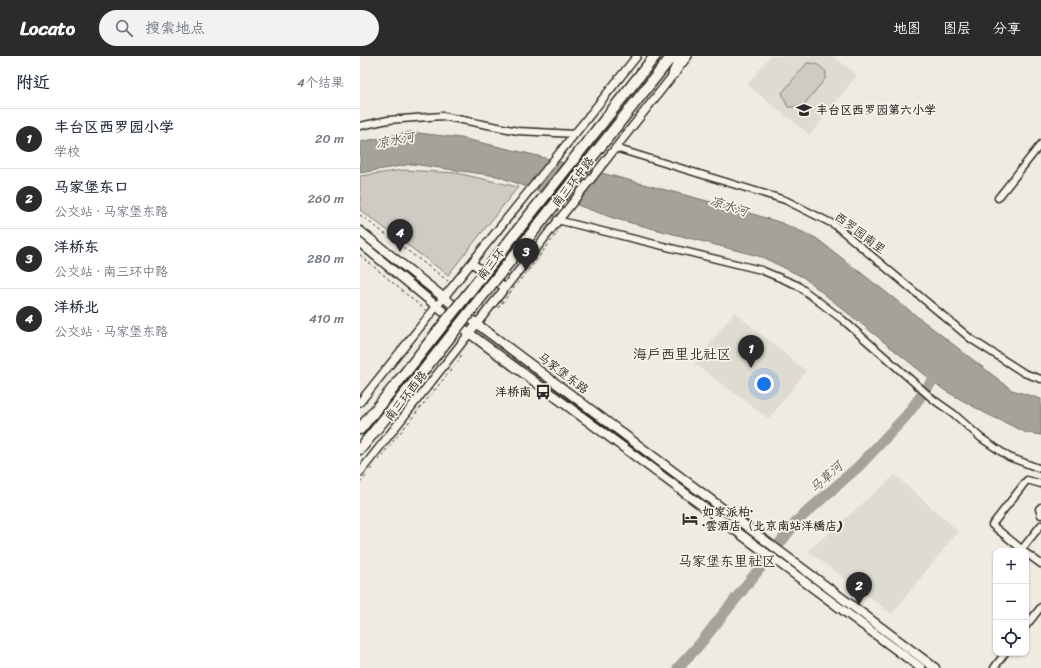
<!DOCTYPE html>
<html lang="zh">
<head>
<meta charset="utf-8">
<style>
  :root { --surface:#fff; --page:#f2f2f3; --text:#1f2937; --muted:#747a83; --line:#e0e1e3; --accent:#2b2b2b }
  body { margin:0; font-family:Sriracha,"LXGW WenKai TC",sans-serif; background:var(--page); color:var(--text) }
  .controls { position:absolute; right:12px; bottom:12px; display:grid; overflow:hidden; border-radius:8px; box-shadow:0 1px 3px #0004 }
  .controls button { width:36px; height:36px; display:grid; place-items:center; padding:0; border:0; border-bottom:1px solid var(--line); background:var(--surface); color:var(--text); font:20px sans-serif }
  .you { position:absolute; left:404px; top:328px; width:14px; height:14px; margin:-10px; border:3px solid #fff; border-radius:50%; background:#1a73e8; box-shadow:0 0 0 6px #1a73e833 }
  .badge { display:grid; place-items:center; width:26px; height:26px; border-radius:50%; background:var(--accent); color:#fff; font-size:13px; font-weight:700 }
  .pin { position:absolute; translate:-50% -33px; filter:drop-shadow(0 1px 2px #0008) }
  .pin::after { content:''; position:absolute; top:21px; width:14px; height:12px; background:inherit; clip-path:polygon(0 0,100% 0,50% 100%) }
  .list { margin:0; padding:0; list-style:none }
  h2 { display:flex; justify-content:space-between; align-items:center; height:52px; margin:0; padding:0 16px; font-size:17px }
  h2 small { font-size:13px; font-weight:400; color:var(--muted) }
  .list li { display:grid; grid-template-columns:26px 1fr auto; gap:12px; align-items:center; box-sizing:border-box; height:60px; padding:0 16px; border-top:1px solid var(--line) }
  .list b { display:block; font-size:15px; white-space:nowrap }
  .list p { margin:0; font-size:13px; white-space:nowrap; color:var(--muted) }
  .list em { font-size:13px; font-style:normal; color:var(--muted) }
  .icon { flex:none; width:22px; height:22px; fill:none; stroke:currentColor; stroke-width:2; stroke-linecap:round; stroke-linejoin:round }
  .map { position:relative; flex:none; width:681px; height:612px; overflow:hidden }
  header { display:flex; align-items:center; gap:24px; box-sizing:border-box; height:56px; padding:0 20px; background:var(--accent); color:#fff }
  header strong { font-size:19px }
  nav { display:flex; gap:22px; margin-inline-start:auto; font-size:14px }
  .search { width:280px; height:36px; background:var(--page); display:flex; align-items:center; gap:10px; box-sizing:border-box; padding:0 14px; border-radius:22px; color:var(--muted); font-size:15px }
  main { display:flex }
  aside { flex:1; background:var(--surface) }
  .map>svg:first-child { display:block }
  .built { fill:#dedbd1 }
  .green { fill:#cfcbc2; stroke:#7d7b76 }
  .water { fill:#a4a29a; stroke:#74726e }
  .lines { fill:none; stroke-linecap:round; stroke-linejoin:round }
  .river { stroke:#a4a29a; stroke-width:11 }
  .minor-casing { stroke:#2b2b2b; stroke-width:9 }
  .tertiary-casing { stroke:#2b2b2b; stroke-width:10 }
  .secondary-casing { stroke:#2b2b2b; stroke-width:11 }
  .trunk-casing { stroke:#2b2b2b; stroke-width:13 }
  .path { stroke:#2b2b2b; stroke-width:1; stroke-dasharray:3 3; stroke-linecap:butt }
  .minor { stroke:#f7f3e8; stroke-width:6 }
  .tertiary { stroke:#f7f3e8; stroke-width:7 }
  .secondary { stroke:#f7f3e8; stroke-width:8 }
  .trunk { stroke:#f7f3e8; stroke-width:10 }
  .trunk-bridge-casing { stroke:#2b2b2b; stroke-width:13; stroke-linecap:butt }
  .trunk-bridge { stroke:#f7f3e8; stroke-width:10 }
  .labels { text-anchor:middle; dominant-baseline:central; stroke-width:3.5; stroke-linejoin:round; paint-order:stroke }
  .poi-label { font-size:12px; font-weight:bold; fill:#2b2b2b; stroke:#f7f3e8; text-anchor:start }
  .street-label { font-size:12px; fill:#2b2b2b; stroke:#f7f3e8 }
  .water-label { font-size:13px; font-style:italic; fill:#555552; stroke:#f7f3e8 }
  .quarter-label { font-size:14px; fill:#2b2b2b; stroke:#f7f3e8 }
</style>
</head>
<body>
<header>
<strong>Locato</strong>
<div class="search"><svg class="icon" aria-label="search" viewBox="0 0 24 24"><circle cx="10" cy="10" r="6"/><path d="M15 15l6 6"/></svg>搜索地点</div>
<nav><a>地图</a><a>图层</a><a>分享</a></nav>
</header>
<main>
<aside>
<h2>附近<small>4个结果</small></h2>
<ul class="list">
<li><span class="badge">1</span><div><b>丰台区西罗园小学</b><p>学校</p></div><em>20 m</em></li>
<li><span class="badge">2</span><div><b>马家堡东口</b><p>公交站 · 马家堡东路</p></div><em>260 m</em></li>
<li><span class="badge">3</span><div><b>洋桥东</b><p>公交站 · 南三环中路</p></div><em>280 m</em></li>
<li><span class="badge">4</span><div><b>洋桥北</b><p>公交站 · 马家堡东路</p></div><em>410 m</em></li>
</ul>
</aside>
<div class="map">
<svg width="681" height="612" viewBox="0 0 681 612">
  <rect width="100%" height="100%" fill="#efebe0"/>
  <filter id="ink" filterUnits="userSpaceOnUse"><feTurbulence type="fractalNoise" baseFrequency=".025" numOctaves="2"/><feDisplacementMap in="SourceGraphic" scale="8" xChannelSelector="R" yChannelSelector="G"/><feConvolveMatrix kernelMatrix="1 2 1 2 8 2 1 2 1" color-interpolation-filters="sRGB"/></filter>
  <g filter="url(#ink)">
    <!-- built -->
    <path class="built" d="M410,0H473L497,19L450,79L387,29Z
      M374,256L446,315L409,363L335,308Z
      M535,419L598,475L532,558L448,495Z"/>
    <!-- green -->
    <path class="green" d="M447,7C456,7 460,9 466,16L465,23L442,51H428L422,37Z
      M43,114L97,117L158,131L88,219L0,154V120Z"/>
    <!-- water -->
    <path class="water" d="M50,76L101,82L170,98L370,151L422,167L456,182L652,334L681,343V379L667,377L625,357L584,334L443,221L402,201L256,163L137,120L52,108L0,117V86Z"/>
    <g class="lines">
      <!-- river -->
      <path class="river" d="M318,612L339,589L438,464L499,410L546,360L581,313"/>
      <defs>
        <path id="minor" d="M0,70L28,64L82,60L158,75L215,78
          M255,92L425,144L475,169L611,283L664,317L681,323
          M638,142L681,88
          M197,164L401,214L437,229L483,264L574,344L594,358L621,382L649,401L681,413
          M681,451L679,453L681,459
          M662,493L681,469
          M664,495L632,469L667,424L681,428
          M666,497L681,508
          M666,570L681,551
          M634,612L645,597"/>
        <path id="tertiary" d="M112,207L145,232
          M0,346L277,0
          M0,416L328,0"/>
        <path id="secondary" d="M0,175L117,268L575,612
          M0,187L109,277L561,612"/>
        <path id="trunk" d="M314,17L322,0
          M132,207L295,0
          M142,215L312,0
          M0,373L34,331
          M0,393L44,339"/>
      </defs>
      <!-- minor casing -->
      <use href="#minor" class="minor-casing"/>
      <!-- tertiary casing -->
      <use href="#tertiary" class="tertiary-casing"/>
      <!-- secondary casing -->
      <use href="#secondary" class="secondary-casing"/>
      <!-- trunk casing -->
      <use href="#trunk" class="trunk-casing"/>
      <!-- path -->
      <path class="path" d="M0,159L88,225
        M0,199L65,254
        M138,252L198,176
        M10,414L99,304L101,299
        M0,427L6,420"/>
      <!-- minor -->
      <use href="#minor" class="minor"/>
      <!-- tertiary -->
      <use href="#tertiary" class="tertiary"/>
      <!-- secondary -->
      <use href="#secondary" class="secondary"/>
      <!-- trunk -->
      <use href="#trunk" class="trunk"/>
      <defs>
        <path id="trunk-bridge" d="M34,331L132,207
          M44,339L142,215"/>
      </defs>
      <!-- trunk-bridge casing -->
      <use href="#trunk-bridge" class="trunk-bridge-casing"/>
      <!-- trunk-bridge -->
      <use href="#trunk-bridge" class="trunk-bridge"/>
    </g>
  </g>
  <!-- icons -->
  <defs>
    <symbol id="school-bare" viewBox="-9 -9 18 18"><path d="M0-5L7-2L0 1L-7-2ZM-4 1L0 2.5L4 1V4Q0 6-4 4Z" fill="#2b2b2b" stroke="#f7f3e8" stroke-width="2.5" paint-order="stroke"/></symbol>
    <symbol id="bus-bare" viewBox="-9 -9 18 18"><path d="M-5-6H5V4H4V6H2V4H-2V6H-4V4H-5ZM-3.5-4V0h7V-4ZM-3.5 1.2v1.5H-2V1.2ZM2 1.2v1.5H3.5V1.2Z" fill="#2b2b2b" stroke="#f7f3e8" stroke-width="2.5" paint-order="stroke"/></symbol>
    <symbol id="hotel-bare" viewBox="-9 -9 18 18"><path d="M-6-4.5h1.5V1H6V5H4.5V3h-9V5H-6ZM-4 0a1.8 1.8 0 1 1 3.6 0ZM.5 0V-2.5h3Q6-2.5 6 0Z" fill="#2b2b2b" stroke="#f7f3e8" stroke-width="2.5" paint-order="stroke"/></symbol>
  </defs>
  <g fill-rule="evenodd">
    <use href="#school-bare" x="433" y="43" width="22" height="22"/>
    <use href="#bus-bare" x="172" y="325" width="22" height="22"/>
    <use href="#hotel-bare" x="319" y="452" width="22" height="22"/>
  </g>
  <g class="labels">
    <!-- poi labels -->
    <g class="poi-label">
      <text x="456" y="54">丰台区西罗园第六小学</text>
      <text x="171" y="336" text-anchor="end">洋桥南</text>
      <text x="342" y="456">如家派柏·<tspan x="342" dy="14">·雲酒店（北京南站洋橋店)</tspan></text>
    </g>
    <!-- street labels -->
    <g class="street-label">
      <text transform="translate(213 126) rotate(-52)">南三环中路</text>
      <text transform="translate(500 177) rotate(37)">西罗园南里</text>
      <text transform="translate(131 208) rotate(-52)">南三环</text>
      <text transform="translate(203 317) rotate(37)">马家堡东路</text>
      <text transform="translate(46 340) rotate(-52)">南三环西路</text>
    </g>
    <!-- water labels -->
    <g class="water-label">
      <text transform="translate(35 84) rotate(-11)">凉水河</text>
      <text transform="translate(369 150) rotate(18)">凉水河</text>
      <text transform="translate(466 421) rotate(-42)">马草河</text>
    </g>
    <!-- quarter labels -->
    <g class="quarter-label">
      <text x="322" y="298">海户西里北社区</text>
      <text x="367" y="505">马家堡东里社区</text>
    </g>
  </g>
</svg>
<div class="controls">
<button>+</button>
<button>−</button>
<button><svg class="icon" aria-label="locate" viewBox="0 0 24 24"><circle cx="12" cy="12" r="6"/><path d="M12 2v4M12 18v4M2 12h4M18 12h4"/></svg></button>
</div>
<div class="you"></div>
<div class="pin badge" style="left:391px;top:312px">1</div>
<div class="pin badge" style="left:499px;top:549px">2</div>
<div class="pin badge" style="left:166px;top:215px">3</div>
<div class="pin badge" style="left:40px;top:196px">4</div>
</div>
</main>
</body>
</html>
